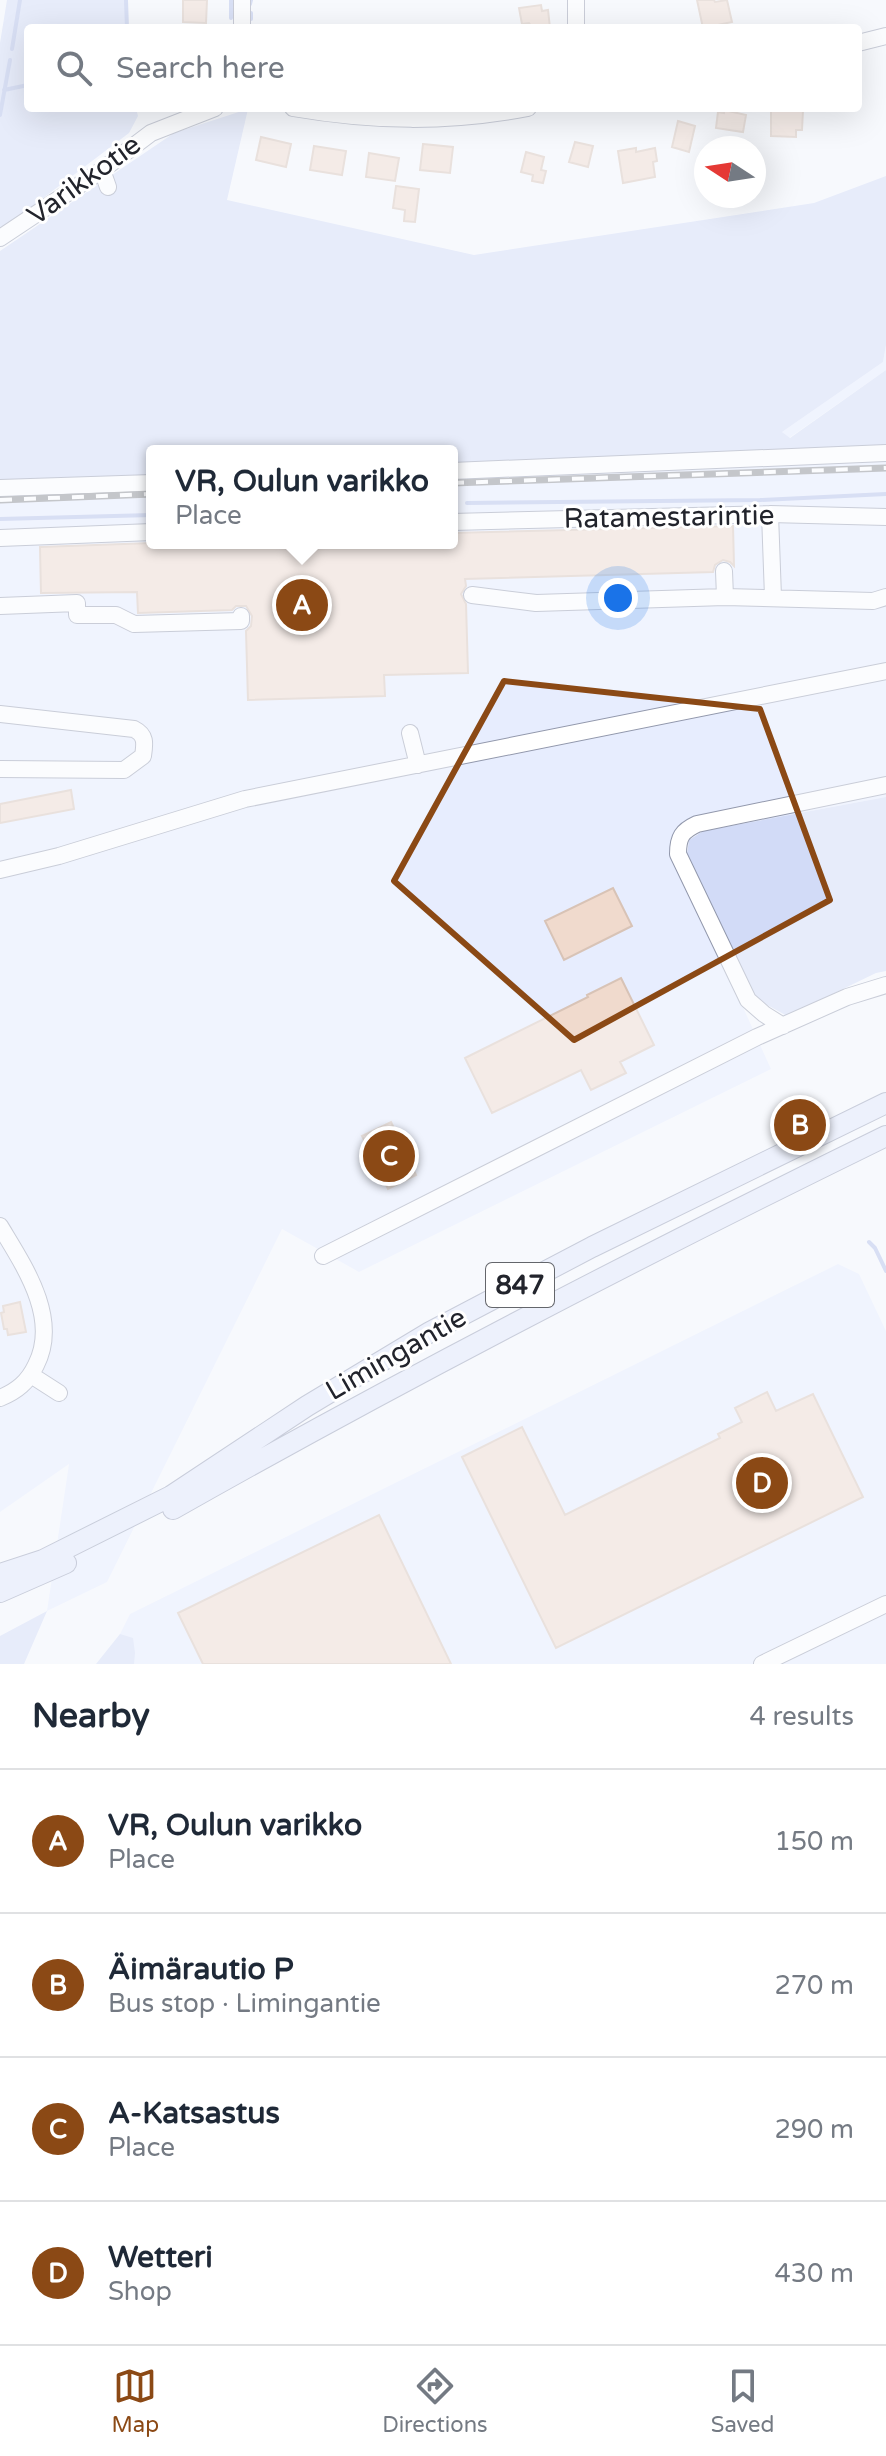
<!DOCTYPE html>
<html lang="en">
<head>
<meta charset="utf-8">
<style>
  :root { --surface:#fff; --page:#f6f6f7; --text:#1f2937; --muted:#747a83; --line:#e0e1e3; --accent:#8b4915 }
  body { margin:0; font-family:"Varela Round",sans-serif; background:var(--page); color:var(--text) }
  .compass { position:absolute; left:694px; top:136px; width:72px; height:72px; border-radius:50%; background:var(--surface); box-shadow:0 8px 32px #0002; rotate:282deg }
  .you { position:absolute; left:618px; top:598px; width:28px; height:28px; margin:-20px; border:6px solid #fff; border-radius:50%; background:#1a73e8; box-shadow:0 0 0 12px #1a73e833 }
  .badge { display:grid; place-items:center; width:52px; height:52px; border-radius:50%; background:var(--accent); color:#fff; font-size:26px; font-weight:700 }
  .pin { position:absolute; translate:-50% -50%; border:4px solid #fff; box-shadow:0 2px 8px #0006 }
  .popup { position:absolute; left:146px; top:445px; width:312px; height:104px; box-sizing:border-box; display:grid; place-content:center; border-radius:8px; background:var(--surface); filter:drop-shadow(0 2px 6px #0005); font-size:26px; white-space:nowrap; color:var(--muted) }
  .popup b { font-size:30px; color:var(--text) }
  .popup::after { content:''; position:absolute; left:50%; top:100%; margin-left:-16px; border:16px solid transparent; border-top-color:var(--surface) }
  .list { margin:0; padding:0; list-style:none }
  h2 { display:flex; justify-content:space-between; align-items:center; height:104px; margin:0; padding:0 32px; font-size:34px }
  h2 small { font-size:26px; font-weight:400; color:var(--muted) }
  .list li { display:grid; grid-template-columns:52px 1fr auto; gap:24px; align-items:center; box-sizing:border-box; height:144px; padding:0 32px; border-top:2px solid var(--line) }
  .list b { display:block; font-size:30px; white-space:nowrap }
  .list p { margin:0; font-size:26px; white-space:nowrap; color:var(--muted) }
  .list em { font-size:26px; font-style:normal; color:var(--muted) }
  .icon { flex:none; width:44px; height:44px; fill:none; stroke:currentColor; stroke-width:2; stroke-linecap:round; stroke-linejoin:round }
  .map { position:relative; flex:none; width:886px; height:1664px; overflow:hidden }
  .search { position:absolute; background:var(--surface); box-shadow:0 8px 32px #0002; left:24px; right:24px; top:24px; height:88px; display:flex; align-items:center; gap:20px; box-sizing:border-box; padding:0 28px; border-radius:8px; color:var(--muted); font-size:30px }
  .sheet { height:680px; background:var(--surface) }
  nav { display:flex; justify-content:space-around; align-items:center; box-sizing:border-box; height:112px; border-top:2px solid var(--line); background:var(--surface); font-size:22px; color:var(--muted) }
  nav a { display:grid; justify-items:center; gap:4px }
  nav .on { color:var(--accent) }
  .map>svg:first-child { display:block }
  .built { fill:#e7edfe }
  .green { fill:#d2dbf7 }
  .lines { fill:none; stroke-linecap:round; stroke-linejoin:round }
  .stream { stroke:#b2bee8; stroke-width:4 }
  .building { fill:#f0dacd; stroke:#d8c3b6; stroke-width:2 }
  .minor-casing { stroke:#9298ac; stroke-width:18 }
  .major-casing { stroke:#9098b1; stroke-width:22 }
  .minor { stroke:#fff; stroke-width:16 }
  .major { stroke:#e0e6fb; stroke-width:20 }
  .rail-casing { stroke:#85878d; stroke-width:7 }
  .rail { stroke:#fff; stroke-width:4; stroke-dasharray:12; stroke-linecap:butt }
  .marked { fill:none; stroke:#8b4915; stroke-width:6; stroke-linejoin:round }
  .labels { text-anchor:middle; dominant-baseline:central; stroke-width:6; stroke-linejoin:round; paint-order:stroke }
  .shield { fill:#fff; stroke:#64666b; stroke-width:2 }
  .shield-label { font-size:26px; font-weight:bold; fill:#22242c }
  .street-label { font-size:28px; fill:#22242c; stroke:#fff }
</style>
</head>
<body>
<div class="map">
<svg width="886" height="1664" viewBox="0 0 886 1664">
  <rect width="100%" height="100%" fill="#f7f9fd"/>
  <!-- built -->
  <path class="built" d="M886,345V370L789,438L782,432L883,362Z
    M886,448V797L703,831L670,846L771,1069L359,1272L282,1229L107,1582L47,1611L69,1464L0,1512V483L152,476V543H452V463Z
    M838,1264L859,1274L886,1331V1664H105L130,1614Z"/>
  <!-- green -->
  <path class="green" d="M7,0H128V28H28V108H136L138,116L129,133L9,224L0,227V43Z
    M248,109L227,200L474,255L814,203L886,176V345L883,362L782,432L790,438L886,370V445L452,463V451H152V476L0,483V251L174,133Z
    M886,797V971L876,973L787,1016L762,1002L752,992L686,861L689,840L703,831Z
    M47,1611L24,1664H0V1636Z
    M120,1634L133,1638L135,1653L134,1664H96Z"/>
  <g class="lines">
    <!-- stream -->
    <path class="stream" d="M126,0L127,28
      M250,4L251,0
      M231,18V0
      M251,19V13
      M231,27V28
      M12,49L20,0
      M4,90L28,85
      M0,115L10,60
      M467,503L760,500L886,494
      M0,519L152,515
      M869,1242L875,1248L886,1271"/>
  </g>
  <!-- building -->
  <path class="building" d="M183,0H207L206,23L183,22Z
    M697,0H714L715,2L727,0L732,22L703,28Z
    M541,5L542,11L548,10L550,28H533L529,23L522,24L519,8Z
    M771,108L803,110L802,130H796V137L771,136Z
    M724,110L746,115L743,132L716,128L718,112L724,113Z
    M678,121L695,126L689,152L672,147Z
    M261,137L291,144L286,167L256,160Z
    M575,142L593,146L588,167L569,162Z
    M423,144L453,147L450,173L420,170Z
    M314,146L346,151L342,175L310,170Z
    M636,148V152L655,148L657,161L653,162L655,177L623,183L618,151Z
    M526,152L544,157L541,170L546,171L543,183L532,181L533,175L521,172Z
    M369,153L399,158L395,181L366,177Z
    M396,186L419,189L415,222L404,221L405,210L393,208Z
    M733,526L734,566L730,562L723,560L715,565L713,572L465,579L466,586L461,594L466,604L468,673L384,675L385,696L248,700L246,631L251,626L252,616L246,606H236L232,610L138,613L137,592L41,593L40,547L152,543H452V533Z
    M71,790L74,809L0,823V804Z
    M613,888L632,926L564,960L545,921Z
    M621,978L654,1045L620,1062L626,1073L591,1090L581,1070L492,1113L465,1058L588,997L587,995Z
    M391,1122L416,1175L388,1189L362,1136Z
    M20,1302L26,1332L8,1335L7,1329H4L1,1313L4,1312L3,1306Z
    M767,1392L776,1411L813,1394L863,1497L556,1648L462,1457L522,1427L565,1515L720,1438L718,1434L742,1422L735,1408Z
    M379,1515L451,1664H203L178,1613Z"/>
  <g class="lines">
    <defs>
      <path id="minor" d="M242,28V0
        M576,28V0
        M858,43L886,36
        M293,108C375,122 447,123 528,108
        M102,170L108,187
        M0,238L102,170L151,133L215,108
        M452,471L886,453
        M0,488L152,483
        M770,514L773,597
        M452,522L770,514L886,517
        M0,538L152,532
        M724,571L725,597
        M472,595L536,603L725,597L873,601L886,597
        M0,606L77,603V615H116L134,624L241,621V616
        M0,714L134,729C146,735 145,743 143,756L124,770L0,769
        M410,733L418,765
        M0,870L59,856L245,799L886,671
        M783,1026L764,1014L748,1000L678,854C678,837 682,831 697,824L886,785
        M0,1226C24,1266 60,1318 36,1365C28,1382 17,1391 0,1398
        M323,1256L757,1037L847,997L886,985
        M31,1375L59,1393
        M762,1664L886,1604"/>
      <path id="major" d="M173,1509C406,1377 645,1254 886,1136
        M0,1574L43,1560L171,1496L307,1406L430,1332L592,1247L886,1103
        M0,1592L66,1563"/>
    </defs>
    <!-- minor casing -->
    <use href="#minor" class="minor-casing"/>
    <!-- major casing -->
    <use href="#major" class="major-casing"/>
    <!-- minor -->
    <use href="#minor" class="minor"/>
    <!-- major -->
    <use href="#major" class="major"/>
    <defs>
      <path id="rail" d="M452,483L886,468
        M0,500L152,494"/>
    </defs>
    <!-- rail casing -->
    <use href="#rail" class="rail-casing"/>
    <!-- rail -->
    <use href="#rail" class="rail"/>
  </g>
  <!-- marked area -->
  <path d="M0 0H886V1664H0ZM504,681L760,709L830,900L574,1040L394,881Z" fill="#f7f9fd" fill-opacity=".55" fill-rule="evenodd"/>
  <path class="marked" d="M504,681L760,709L830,900L574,1040L394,881Z"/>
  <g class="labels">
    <!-- shield labels -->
    <rect class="shield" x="486" y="1263" width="68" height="44" rx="6"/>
    <g class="shield-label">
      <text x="520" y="1285">847</text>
    </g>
    <!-- street labels -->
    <g class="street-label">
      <text transform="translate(84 180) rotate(-36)">Varikkotie</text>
      <text transform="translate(669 517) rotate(-1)">Ratamestarintie</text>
      <text transform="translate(396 1354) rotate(-30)">Limingantie</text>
    </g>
  </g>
</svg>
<svg class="compass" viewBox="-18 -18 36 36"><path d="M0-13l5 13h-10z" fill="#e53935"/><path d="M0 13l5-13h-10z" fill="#747a83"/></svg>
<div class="you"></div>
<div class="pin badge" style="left:302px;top:605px">A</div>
<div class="popup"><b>VR, Oulun varikko</b>Place</div>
<div class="pin badge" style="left:800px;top:1125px">B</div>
<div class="pin badge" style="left:389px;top:1156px">C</div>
<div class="pin badge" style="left:762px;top:1483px">D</div>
<div class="search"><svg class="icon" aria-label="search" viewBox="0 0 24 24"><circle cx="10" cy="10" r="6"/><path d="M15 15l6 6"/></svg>Search here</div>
</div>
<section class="sheet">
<h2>Nearby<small>4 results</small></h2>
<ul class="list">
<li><span class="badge">A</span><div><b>VR, Oulun varikko</b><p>Place</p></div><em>150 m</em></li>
<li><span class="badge">B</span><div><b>Äimärautio P</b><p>Bus stop · Limingantie</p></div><em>270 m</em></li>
<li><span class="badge">C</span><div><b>A-Katsastus</b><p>Place</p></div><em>290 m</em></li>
<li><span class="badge">D</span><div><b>Wetteri</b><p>Shop</p></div><em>430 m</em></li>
</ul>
</section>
<nav>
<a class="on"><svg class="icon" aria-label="map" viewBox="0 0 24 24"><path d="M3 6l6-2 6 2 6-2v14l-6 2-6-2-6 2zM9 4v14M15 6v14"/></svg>Map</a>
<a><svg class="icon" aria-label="directions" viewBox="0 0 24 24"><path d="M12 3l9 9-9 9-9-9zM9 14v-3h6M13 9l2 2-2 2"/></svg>Directions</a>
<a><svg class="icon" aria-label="saved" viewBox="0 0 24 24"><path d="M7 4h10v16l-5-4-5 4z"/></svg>Saved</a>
</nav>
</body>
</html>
